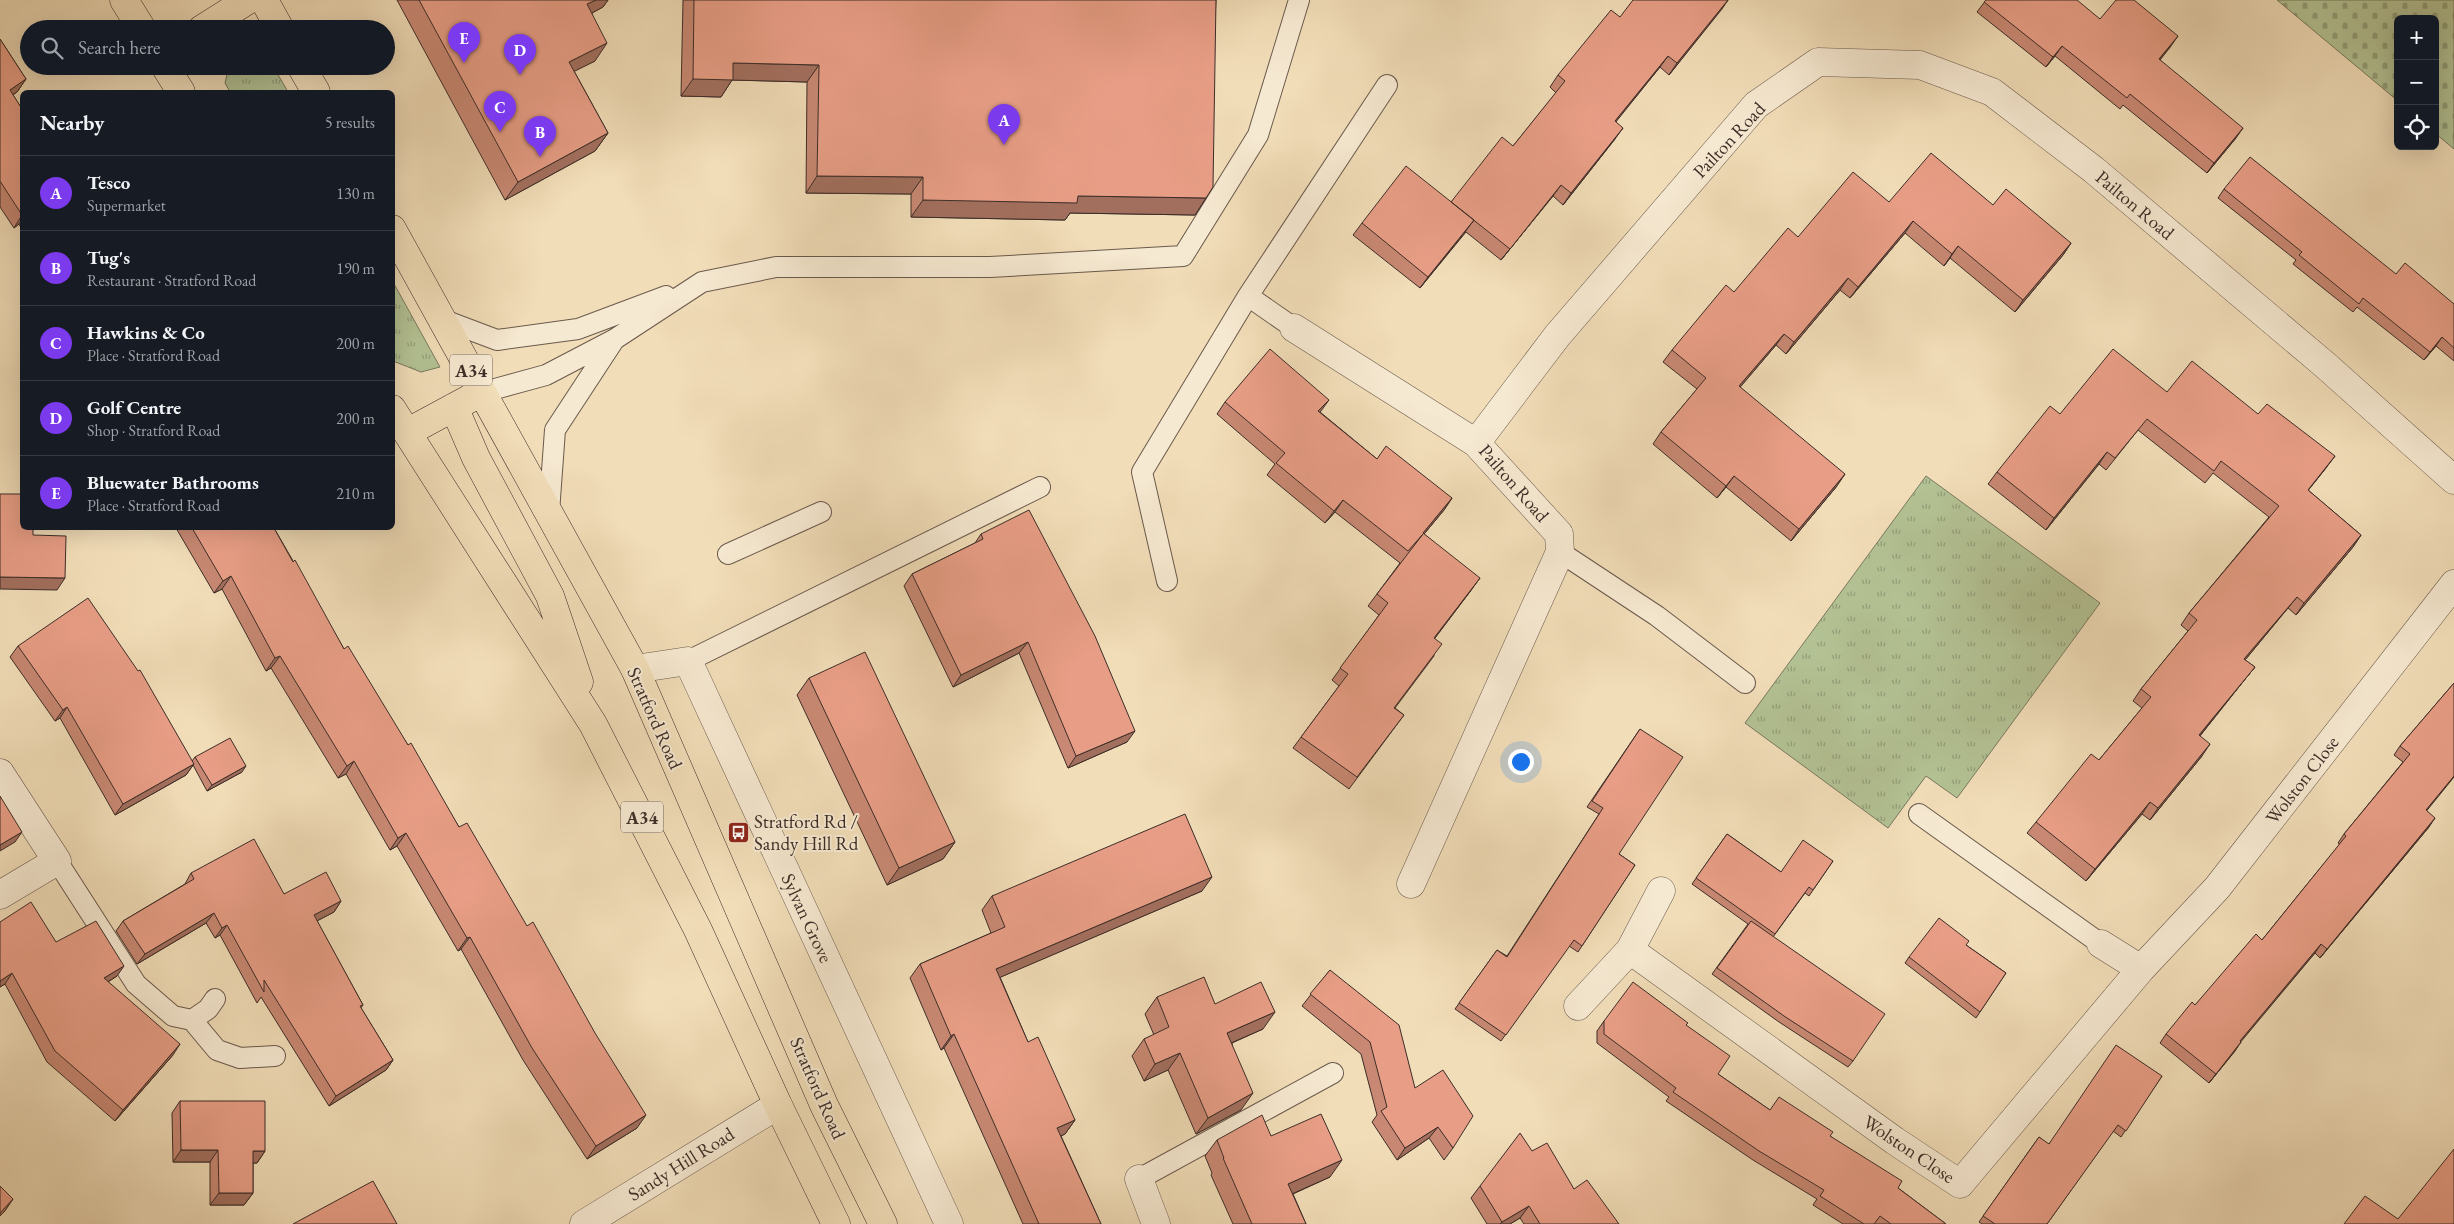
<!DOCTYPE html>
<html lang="en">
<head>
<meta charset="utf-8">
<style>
  :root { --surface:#171b24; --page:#242831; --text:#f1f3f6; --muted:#9ea1a6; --line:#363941; --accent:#7c3aed }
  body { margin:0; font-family:"EB Garamond",serif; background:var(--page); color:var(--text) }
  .controls { position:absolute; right:15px; top:15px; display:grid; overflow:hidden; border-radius:8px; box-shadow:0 5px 20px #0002 }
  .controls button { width:45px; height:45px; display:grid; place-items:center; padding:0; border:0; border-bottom:1px solid var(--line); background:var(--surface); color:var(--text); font:25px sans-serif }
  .you { position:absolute; left:1520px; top:761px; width:18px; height:18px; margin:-12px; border:4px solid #fff; border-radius:50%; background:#1a73e8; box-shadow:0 0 0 8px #1a73e833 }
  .badge { display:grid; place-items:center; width:32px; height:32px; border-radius:50%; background:var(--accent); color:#fff; font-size:16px; font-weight:700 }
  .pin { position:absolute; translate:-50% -41px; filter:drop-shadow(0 1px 2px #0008) }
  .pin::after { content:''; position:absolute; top:26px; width:18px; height:15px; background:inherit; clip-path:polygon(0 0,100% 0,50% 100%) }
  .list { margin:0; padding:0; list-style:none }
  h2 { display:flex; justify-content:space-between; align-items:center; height:65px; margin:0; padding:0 20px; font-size:21px }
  h2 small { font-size:16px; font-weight:400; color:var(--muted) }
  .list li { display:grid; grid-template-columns:32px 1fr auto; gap:15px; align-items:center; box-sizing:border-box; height:75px; padding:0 20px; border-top:1px solid var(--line) }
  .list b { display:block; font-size:19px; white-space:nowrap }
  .list p { margin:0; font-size:16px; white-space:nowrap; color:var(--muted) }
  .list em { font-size:16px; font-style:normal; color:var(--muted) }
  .icon { flex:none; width:28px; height:28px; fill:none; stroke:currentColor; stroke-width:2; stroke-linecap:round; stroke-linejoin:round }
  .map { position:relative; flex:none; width:2454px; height:1224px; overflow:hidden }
  .search { position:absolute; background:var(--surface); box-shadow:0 5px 20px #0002; left:20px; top:20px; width:375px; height:55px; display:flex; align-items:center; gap:12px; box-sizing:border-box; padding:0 18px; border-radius:28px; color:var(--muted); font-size:19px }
  .panel { position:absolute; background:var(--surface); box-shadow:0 5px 20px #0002; left:20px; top:90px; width:375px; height:440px; border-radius:8px }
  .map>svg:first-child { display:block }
  .grass { fill:url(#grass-tufts); stroke:#78785e }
  .cemetery { fill:url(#cemetery-stones); stroke:#78785e }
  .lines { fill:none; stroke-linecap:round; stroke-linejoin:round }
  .service-casing { stroke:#6a594c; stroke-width:22 }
  .minor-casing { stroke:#6a594c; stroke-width:29 }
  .trunk-casing { stroke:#3d2d28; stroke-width:29 }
  .service { stroke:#f6e9d1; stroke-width:20 }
  .minor { stroke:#f6e9d1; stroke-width:28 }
  .trunk { stroke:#f1ddb8; stroke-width:28 }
  .wall { fill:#c88873; stroke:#3d2d28 }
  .shaded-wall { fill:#a26f5e; stroke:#3d2d28 }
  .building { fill:#e89e86; stroke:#3d2d28 }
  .labels { text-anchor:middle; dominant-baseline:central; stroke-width:4; stroke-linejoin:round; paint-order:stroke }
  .shield { fill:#f6e9d1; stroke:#74655b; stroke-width:1 }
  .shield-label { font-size:18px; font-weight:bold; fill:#3d2d28 }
  .street-label { font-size:19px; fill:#3d2d28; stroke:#f6e9d1 }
  .poi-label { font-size:19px; fill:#3d2d28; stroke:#f6e9d1; text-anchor:start }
</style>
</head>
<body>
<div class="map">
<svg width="2454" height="1224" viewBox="0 0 2454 1224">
  <defs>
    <pattern id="grass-tufts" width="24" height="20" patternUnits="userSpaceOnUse" patternTransform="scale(1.25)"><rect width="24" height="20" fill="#b3c294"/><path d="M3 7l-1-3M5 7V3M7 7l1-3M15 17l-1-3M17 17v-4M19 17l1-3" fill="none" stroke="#939e79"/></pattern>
    <pattern id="cemetery-stones" width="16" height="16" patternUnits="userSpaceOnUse" patternTransform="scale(1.25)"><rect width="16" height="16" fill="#b3c294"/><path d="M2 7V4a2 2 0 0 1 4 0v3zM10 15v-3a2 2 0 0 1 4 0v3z" fill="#939e79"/></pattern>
  </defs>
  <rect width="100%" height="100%" fill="#f1ddb8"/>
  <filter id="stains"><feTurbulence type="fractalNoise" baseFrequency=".004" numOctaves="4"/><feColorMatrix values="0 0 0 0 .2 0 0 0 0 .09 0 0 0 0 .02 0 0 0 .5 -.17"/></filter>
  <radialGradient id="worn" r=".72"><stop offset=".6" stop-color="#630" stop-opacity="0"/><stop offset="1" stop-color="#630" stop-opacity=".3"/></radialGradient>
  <!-- grass -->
  <path class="grass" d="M229,66H273L288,92H230L225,83Z
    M392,282H393L440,367L421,372L393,361Z
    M1926,476L2100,603L1957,798L1926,776L1888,828L1745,723Z"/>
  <!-- cemetery -->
  <path class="cemetery" d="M2277,0H2454V149L2435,133V19H2398V101Z"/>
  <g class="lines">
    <defs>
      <path id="service" d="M444,320L497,340L578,329L666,296
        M1294,328L1248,296L1387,85
        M484,392L546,375L615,339L702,282L776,267H990L1183,256L1258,135L1299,0
        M549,512L555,430L614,340
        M1560,552L1657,616L1745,683
        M728,554L821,512
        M1167,581L1142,472L1248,296
        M688,661L1040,487
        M1919,814L2101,944
        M57,861L136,984L173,1016L192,1020L208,1009L215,999
        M192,1020L217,1050L240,1058L275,1056
        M1139,1179L1333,1073"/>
      <path id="minor" d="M1294,328L1476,443
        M635,669L688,661L949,1224
        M0,773L57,861L0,895
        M1411,884L1560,552L1559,534L1476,443L1557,336L1756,105L1818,62L1920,65L1992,92L2094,170L2324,364L2454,480
        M2101,944L2141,969L2217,888L2454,584
        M1630,950L1895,1141L1960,1184L2141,969
        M1578,1006L1630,950L1661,891
        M1139,1179L1156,1224
        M584,1224L778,1105"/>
      <path id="trunk" d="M124,0L142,29
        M264,0L280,29
        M202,29L248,0
        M165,66L181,92
        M301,66L316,92
        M392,229L635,669L824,1105L883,1224
        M454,407L476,458L550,596L579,682
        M392,409L593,724L698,930L778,1105L836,1224
        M408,432L471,398"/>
    </defs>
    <!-- service casing -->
    <use href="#service" class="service-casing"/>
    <!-- minor casing -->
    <use href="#minor" class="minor-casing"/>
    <!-- trunk casing -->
    <use href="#trunk" class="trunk-casing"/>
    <!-- service -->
    <use href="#service" class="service"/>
    <!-- minor -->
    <use href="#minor" class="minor"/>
    <!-- trunk -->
    <use href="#trunk" class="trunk"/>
  </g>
  <!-- wall -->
  <path class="wall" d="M397,0H608L603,7L592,13L595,61L574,71L608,133L595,151L505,200Z
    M683,0H1216L1206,198L1195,215L1070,213L1065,220L911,217V194L806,193L807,82L732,80L721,97L681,96Z
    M1728,0L1669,75L1660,67L1616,121L1615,139L1563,205L1553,196L1501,260L1466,232L1420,288L1353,235L1362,223L1451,202L1513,146L1556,93L1550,87L1558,75L1620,17Z
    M1986,0L2100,19L2171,46L2160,60L2236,138L2207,173L2123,105L2120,109L2055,56L2046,67L1977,12Z
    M0,39L26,79L17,92L13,95L22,109V230L19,224L14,228L0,207Z
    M2224,189L2454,304V361L2436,346L2424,360L2357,307L2353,312L2293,264L2296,260L2218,198Z
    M1889,202L1993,205L2071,243L2063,255L2015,312L1950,258L1944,266L1905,233L1850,298L1840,290L1786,354L1776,345L1740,387L1837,486L1791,541L1726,487L1717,498L1653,444L1661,432L1697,389L1663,362L1672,350L1734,292L1798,237Z
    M2167,392L2326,468L2308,490L2361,535L2353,547L2296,615L2288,608L2245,660L2255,667L2246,678L2200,736L2202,756L2150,820L2142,814L2086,881L2027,833L2036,822L2099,760L2142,708L2133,701L2141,689L2188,631L2181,625L2189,613L2269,517L2213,473L2205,483L2138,430L2106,470L2099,464L2046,530L1988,484L1997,472L2060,414Z
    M1225,402L1320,412L1377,459L1452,498L1444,510L1424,534L1472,589L1434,639V656L1395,708L1404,715L1349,789L1293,748L1339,686L1332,680L1379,615L1368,606L1400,563L1335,512L1325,523L1267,475L1275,464L1217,414Z
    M176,528H274L344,649L408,745L459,827L637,1128L587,1159L523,1060L461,949L458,951L397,846L390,850L346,774L338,778L271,668L266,671L222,589L214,593Z
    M981,534L1127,742L1068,768L1019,653L953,687L904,586L912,574L975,543Z
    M18,646L192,761L195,757L242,772L207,791L193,765L186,775L115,815L60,718L55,721L10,657Z
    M809,678L955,842L943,859L887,885L797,695Z
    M2454,683L2426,811L2429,827L2320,958L2315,953L2240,1041L2235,1051L2209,1083L2160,1043L2166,1034L2195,1005L2262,940L2304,888L2340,844L2338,843L2344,834L2403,762L2394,755L2400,746Z
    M1640,729L1619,854L1635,865L1578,952L1569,946L1501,1041L1455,1009L1497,950L1507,956L1599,814L1587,807Z
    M1727,834L1781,872L1833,861L1809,896L1805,893L1773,937L1853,1061L1848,1067L1779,1022L1712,974L1748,924L1692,884Z
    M191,873L284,894L341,901L334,912L317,921L363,1005L361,1008L393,1060L386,1070L329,1106L261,997L257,1003L220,935L215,938L206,923L137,964L116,931L123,921L185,884Z
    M1202,891L1000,977L1028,1042L1075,1120L1065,1134L1061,1136L1101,1224H1023L944,1048L941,1050L910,978L920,964L991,933L982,910L992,896Z
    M0,922L56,942L117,976L108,982L173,1055L115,1121L47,1062L5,984L0,987Z
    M1966,945L2006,973L1976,1018L1905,963L1909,957Z
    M1330,970L1415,1088L1453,1148L1444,1160L1429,1138L1397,1160L1372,1122L1377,1115L1361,1054L1302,1006Z
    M1157,997L1215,1004L1263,1029L1232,1043L1241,1110L1196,1134L1168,1070L1144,1081L1132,1056L1144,1039L1154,1035L1145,1014Z
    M1604,1021L1686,1025L1718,1074L1770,1110L1830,1136L1898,1188L1946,1224H1843L1813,1205L1817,1199L1753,1160L1666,1101L1669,1097L1597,1043V1031Z
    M2162,1076L2121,1137L2113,1131L2047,1224H1982L1979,1222L2039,1137L2048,1144Z
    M180,1101L265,1151L257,1163H253V1193L244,1205H210V1162H173L172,1113Z
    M1271,1136L1330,1177L1293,1194L1306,1224H1233L1211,1175L1212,1173L1205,1156L1217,1140Z
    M1532,1151L1574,1189L1619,1224H1524L1520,1218L1510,1224H1487L1471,1198L1480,1186Z"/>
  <!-- shaded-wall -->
  <path class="shaded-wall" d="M596,0H608L603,7L575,22L587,4Z
    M1728,0L1722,9L1669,75L1677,63Z
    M2178,36L2171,46L2152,69L2159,59Z
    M607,43L595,61L557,80L569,62Z
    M2062,46L2055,56L2046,67L2053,57Z
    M1668,56L1660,67L1607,133L1615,121Z
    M733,63L819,65L807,82L732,80L721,97L681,96L693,79Z
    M26,79L17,92L1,102L10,90Z
    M1623,128L1615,139L1563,205L1571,193Z
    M2243,128L2236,138L2207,173L2214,163Z
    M608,133L595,151L505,200L518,182Z
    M817,176L923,177L911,194L806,193Z
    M1561,185L1553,196L1501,260L1510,249Z
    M1078,196L1206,198L1195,215L1070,213L1065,220L911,217L923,200Z
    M22,215V219L19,224L14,228Z
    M1474,220L1465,232L1420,288L1428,277Z
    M1913,221L1905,233L1850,298L1858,287Z
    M2071,243L2063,255L2015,312L2023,300Z
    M1958,246L1950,258L1944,266L1952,254Z
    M1848,278L1840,290L1786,354L1794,342Z
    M1784,334L1776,345L1731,398L1739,386Z
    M2442,337L2436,346L2424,360L2430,352Z
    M1329,400L1321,411L1310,423L1318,411Z
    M2107,452L2099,464L2046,530L2054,518Z
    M2335,456L2326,468L2299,502L2308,490Z
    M1845,474L1837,486L1791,541L1799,529Z
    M1734,476L1726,487L1717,498L1726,486Z
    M1452,498L1444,510L1415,545L1423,533Z
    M1343,500L1335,512L1325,523L1334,511Z
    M2361,535L2353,547L2296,615L2304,603Z
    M231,576L222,589L214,593L223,581Z
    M0,577L65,578L57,590L0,589Z
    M1480,578L1472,589L1426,650L1434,638Z
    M2297,597L2288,608L2236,671L2244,659Z
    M1028,642L1019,653L953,687L961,675Z
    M280,656L271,668L266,671L275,658Z
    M2255,667L2246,678L2191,747L2199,735Z
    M67,707L60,718L55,721L63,710Z
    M1135,731L1127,742L1068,768L1076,756Z
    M2210,744L2202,756L2150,820L2158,808Z
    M354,761L346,774L338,778L347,766Z
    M194,764L186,775L115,815L123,804Z
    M246,766L242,772L207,791L212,785Z
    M2454,776V777L2420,819L2426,810Z
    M2150,802L2142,814L2086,881L2095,869Z
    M2435,818L2429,827L2320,958L2327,949Z
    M22,832L15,842L0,851V845Z
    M406,833L397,846L390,850L398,838Z
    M955,842L943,859L887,885L899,868Z
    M1212,877L1202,891L987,983L996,969Z
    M341,901L334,912L307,926L314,915Z
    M214,913L206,923L137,964L145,954Z
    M227,925L220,935L215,938L222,928Z
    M470,937L461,949L458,951L467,938Z
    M2321,944L2315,953L2234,1050L2240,1041Z
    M124,966L117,976L96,989L104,978Z
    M12,973L5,984L0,987V981Z
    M1275,1012L1263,1029L1215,1050L1227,1033Z
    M954,1034L944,1048L941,1050L951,1036Z
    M2241,1042L2235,1051L2209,1083L2216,1074Z
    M180,1044L173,1055L115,1121L123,1110Z
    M1180,1053L1168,1070L1144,1081L1155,1064Z
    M393,1060L386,1070L329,1106L336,1096Z
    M1253,1093L1241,1110L1196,1134L1208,1118Z
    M646,1115L637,1128L587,1159L596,1146Z
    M1075,1120L1065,1134L1048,1142L1057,1128Z
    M1438,1127L1429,1138L1397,1160L1405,1148Z
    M181,1150H218L210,1162H173Z
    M253,1151H265L257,1163H244Z
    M1342,1160L1330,1177L1276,1201L1288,1184Z
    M219,1193H253L244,1205H210Z
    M13,1199L5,1211L0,1216V1213Z
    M1529,1206L1520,1218L1510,1224H1500L1502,1222Z"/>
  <!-- building -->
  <path class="building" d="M419,0H596L587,4L607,43L569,62L608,133L518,182Z
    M694,0H1216L1213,187L1206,198L1078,196L1077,203L923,200V177L817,176L819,65L733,63V80L693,79Z
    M1633,0H1728L1677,63L1668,56L1615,121L1623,128L1571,193L1561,185L1510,249L1451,202L1502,137L1513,146L1565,81L1558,75L1611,10L1620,17Z
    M1986,0H2077L2100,19L2116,0H2134L2178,36L2159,59L2243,128L2214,163L2130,94L2127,98L2062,46L2053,57L1984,2Z
    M0,39L26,79L10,90L22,109V215L0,181Z
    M1931,153L1993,205L2006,189L2071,243L2023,300L1958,246L1952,254L1913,221L1858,287L1848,278L1794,342L1784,334L1739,386L1845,474L1799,529L1734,476L1726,486L1661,432L1706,378L1672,350L1726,285L1734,292L1788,228L1798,237L1853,172L1889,202Z
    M2250,157L2396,274L2405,263L2454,304V348L2442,337L2430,352L2363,298L2359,304L2299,255L2302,252L2224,189Z
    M1406,166L1474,220L1428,277L1362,223Z
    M1270,349L1329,400L1318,411L1377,459L1386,446L1452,498L1423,533L1480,578L1434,638L1442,644L1394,708L1404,715L1357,777L1301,737L1348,674L1340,668L1388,603L1377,594L1423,534L1408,551L1343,500L1334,511L1276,463L1285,453L1225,402Z
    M2113,349L2167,392L2192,361L2258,414L2267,404L2335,456L2308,490L2361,535L2304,603L2297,597L2244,659L2255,667L2199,735L2210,744L2158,808L2150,802L2095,869L2036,822L2091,754L2099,760L2151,697L2141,689L2197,620L2189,613L2279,506L2221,461L2214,471L2147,419L2115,458L2107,452L2054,518L1997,472L2050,406L2060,414Z
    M0,494H22V528H33V535L66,536L65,578L0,577Z
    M1029,510L1095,636L1135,731L1076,756L1028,642L961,675L912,574L983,539L981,534Z
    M192,528H274L293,562L295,560L344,649L348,646L408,745L411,743L459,827L467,823L527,926L533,922L595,1033L646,1115L596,1146L532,1048L470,937L467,938L406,833L398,838L354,761L347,766L280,656L275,658L231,576L223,581Z
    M88,598L138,671L140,670L194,764L123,804L67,707L63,710L18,646Z
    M865,652L955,842L899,868L809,678Z
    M2454,683V776L2426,810L2435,818L2327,949L2321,944L2240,1041L2241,1042L2216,1074L2166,1034L2192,1002L2195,1005L2256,934L2262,940L2346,836L2344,834L2410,754L2400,746Z
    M1640,729L1683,757L1619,854L1635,865L1582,946L1574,940L1506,1035L1459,1003L1497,950L1507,957L1603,808L1592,801Z
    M230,738L246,766L212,785L195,757Z
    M0,796L22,832L0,845Z
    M1185,814L1212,877L996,969L1028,1042L1038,1037L1075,1120L1057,1128L1101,1224H1039L954,1034L951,1036L920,964L1005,927L992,896Z
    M1727,834L1781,872L1803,840L1833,861L1813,890L1809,887L1775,934L1696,878Z
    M254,839L284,894L326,872L341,901L314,915L363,1005L360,1006L393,1060L336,1096L264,980V992L227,925L222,928L214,913L145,954L123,921L194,879L191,873Z
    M31,902L56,942L96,921L124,966L104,978L180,1044L123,1110L55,1051L12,973L0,981V922Z
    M1939,918L1969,941L1966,945L2006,973L1980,1012L1909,957Z
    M1751,921L1885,1014L1853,1061L1784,1016L1717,968Z
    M1330,970L1399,1025L1415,1088L1443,1070L1473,1116L1453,1148L1438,1127L1405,1148L1381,1111L1387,1107L1370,1042L1310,994Z
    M1204,977L1215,1004L1261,982L1275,1012L1227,1033L1253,1093L1208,1118L1180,1053L1155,1064L1144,1039L1169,1027L1157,997Z
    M1633,982L1688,1023L1686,1025L1730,1056L1718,1074L1770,1110L1779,1097L1833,1132L1830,1136L1902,1181L1898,1188L1946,1224H1891L1880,1216L1874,1224H1864L1820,1196L1824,1190L1759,1151L1673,1092L1676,1088L1604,1034V1021Z
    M2116,1045L2162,1076L2126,1131L2118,1125L2047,1224H1995L1983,1216L2039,1137L2049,1144Z
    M180,1101H265V1151H253V1193H219L218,1150H181Z
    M1321,1114L1342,1160L1288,1184L1306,1224H1252L1223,1158H1224L1217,1140L1262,1115L1271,1136Z
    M1520,1133L1532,1151L1547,1143L1574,1189L1587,1180L1619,1224H1540L1529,1206L1502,1222L1480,1186Z
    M2454,1149V1224H2344L2365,1196L2398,1219Z
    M373,1181L397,1224H293Z
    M0,1186L13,1199L0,1213Z"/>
  <!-- icons -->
  <defs>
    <symbol id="bus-square" viewBox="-11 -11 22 22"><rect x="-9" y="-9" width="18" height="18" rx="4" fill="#8f2418" stroke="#f6e9d1"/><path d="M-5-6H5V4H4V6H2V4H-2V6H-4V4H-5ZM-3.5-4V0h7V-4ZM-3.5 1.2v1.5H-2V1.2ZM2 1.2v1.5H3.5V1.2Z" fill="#fff"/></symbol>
  </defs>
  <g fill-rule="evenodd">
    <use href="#bus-square" x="726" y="820" width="25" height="25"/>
  </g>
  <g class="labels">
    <!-- shield labels -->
    <g class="shield">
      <rect x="450" y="354.5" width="42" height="31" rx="4"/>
      <rect x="621" y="801.5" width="42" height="31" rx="4"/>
    </g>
    <g class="shield-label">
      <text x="471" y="370">A34</text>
      <text x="642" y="817">A34</text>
    </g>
    <!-- street labels -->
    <g class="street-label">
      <text transform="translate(1729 140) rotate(-47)">Pailton Road</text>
      <text transform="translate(2135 205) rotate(40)">Pailton Road</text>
      <text transform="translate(1514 483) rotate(49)">Pailton Road</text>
      <text transform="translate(655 718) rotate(66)">Stratford Road</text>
      <text transform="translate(2302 780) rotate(-52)">Wolston Close</text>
      <text transform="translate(807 918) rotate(65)">Sylvan Grove</text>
      <text transform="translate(818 1088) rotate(66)">Stratford Road</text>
      <text transform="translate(1909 1149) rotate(34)">Wolston Close</text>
      <text transform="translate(681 1164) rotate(-32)">Sandy Hill Road</text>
    </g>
    <!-- poi labels -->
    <g class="poi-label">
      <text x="754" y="821">Stratford Rd /<tspan x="754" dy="22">Sandy Hill Rd</tspan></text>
    </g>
  </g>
  <rect width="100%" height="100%" filter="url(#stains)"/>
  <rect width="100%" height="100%" fill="url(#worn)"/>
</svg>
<div class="controls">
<button>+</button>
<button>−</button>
<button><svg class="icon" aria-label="locate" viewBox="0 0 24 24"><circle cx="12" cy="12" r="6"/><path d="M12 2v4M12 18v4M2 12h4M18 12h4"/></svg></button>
</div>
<div class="you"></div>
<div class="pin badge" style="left:1004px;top:145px">A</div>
<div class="pin badge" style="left:540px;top:157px">B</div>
<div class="pin badge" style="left:500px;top:132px">C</div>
<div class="pin badge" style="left:520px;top:75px">D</div>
<div class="pin badge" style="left:464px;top:63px">E</div>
<div class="search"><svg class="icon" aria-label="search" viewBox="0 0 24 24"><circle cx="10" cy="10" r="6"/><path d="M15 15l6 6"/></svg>Search here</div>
<section class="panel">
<h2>Nearby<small>5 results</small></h2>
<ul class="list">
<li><span class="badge">A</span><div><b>Tesco</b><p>Supermarket</p></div><em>130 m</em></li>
<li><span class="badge">B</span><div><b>Tug's</b><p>Restaurant · Stratford Road</p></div><em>190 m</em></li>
<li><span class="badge">C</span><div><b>Hawkins &amp; Co</b><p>Place · Stratford Road</p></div><em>200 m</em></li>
<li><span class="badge">D</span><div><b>Golf Centre</b><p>Shop · Stratford Road</p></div><em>200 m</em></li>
<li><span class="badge">E</span><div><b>Bluewater Bathrooms</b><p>Place · Stratford Road</p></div><em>210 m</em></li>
</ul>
</section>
</div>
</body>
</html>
